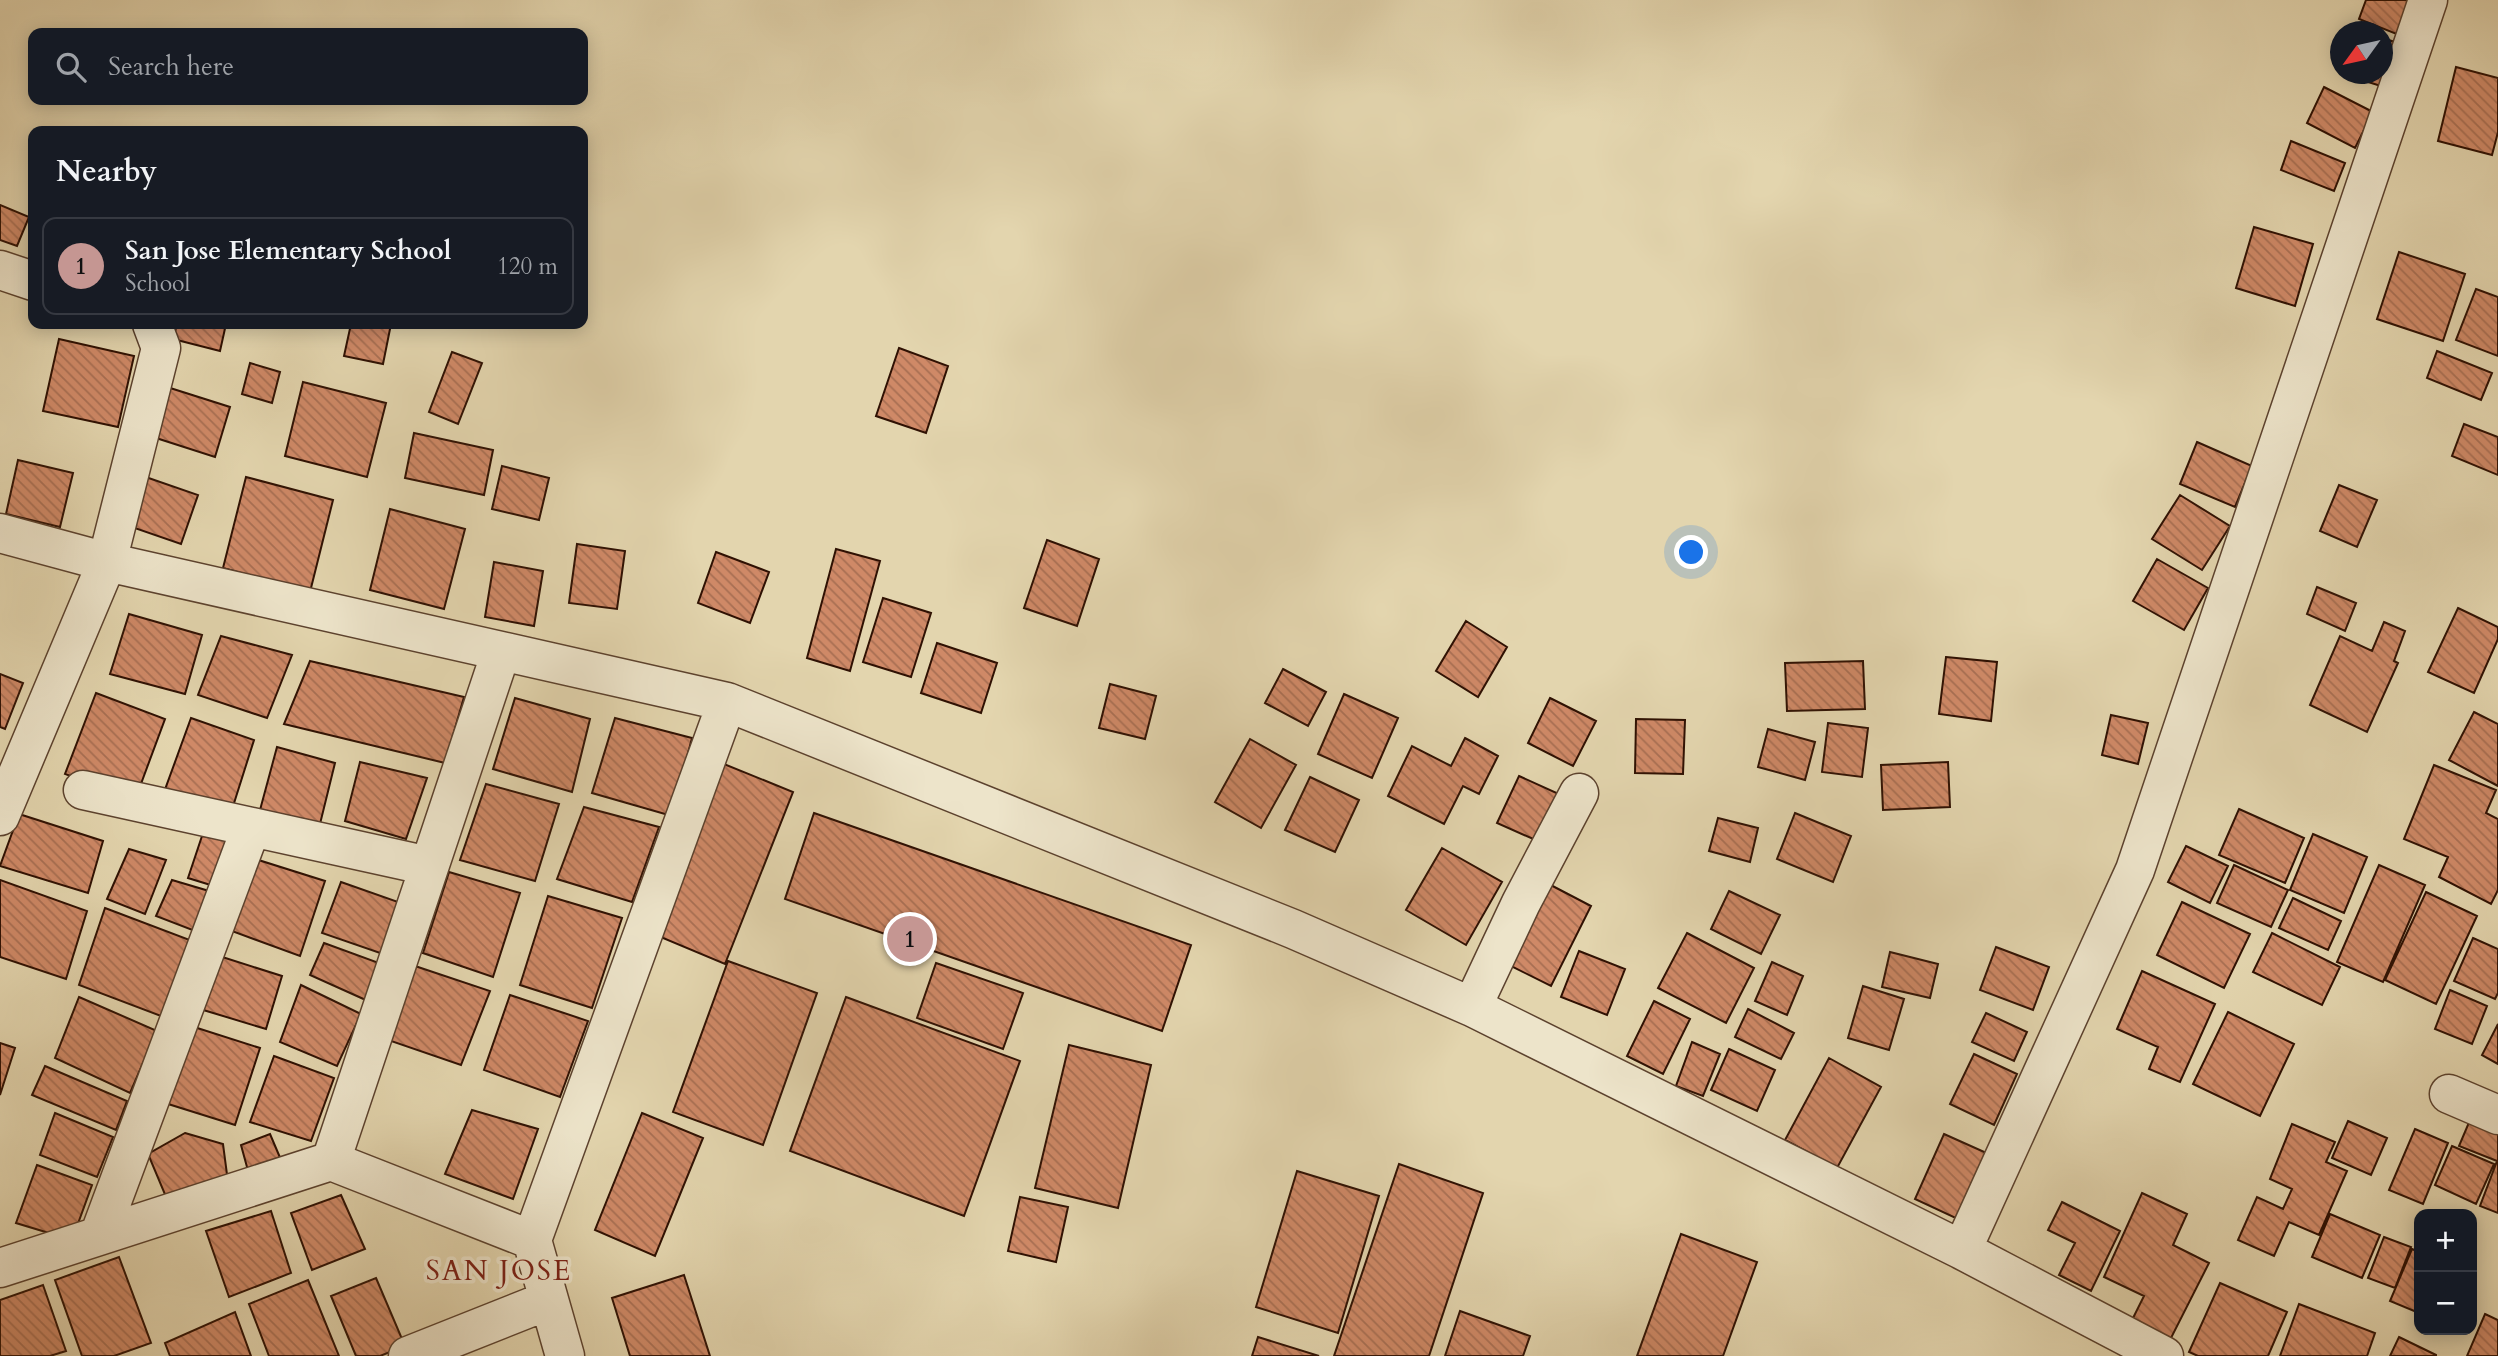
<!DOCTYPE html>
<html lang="en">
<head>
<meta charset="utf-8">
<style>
  :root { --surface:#171b24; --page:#20242c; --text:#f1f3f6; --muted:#9ea1a6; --line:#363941; --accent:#c59692 }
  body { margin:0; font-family:Cardo,serif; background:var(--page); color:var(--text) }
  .controls { position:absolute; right:21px; bottom:21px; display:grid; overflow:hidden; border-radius:14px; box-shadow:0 4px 18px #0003 }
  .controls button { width:63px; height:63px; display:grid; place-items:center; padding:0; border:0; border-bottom:2px solid var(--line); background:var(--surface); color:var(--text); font:35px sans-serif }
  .compass { position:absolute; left:2330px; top:21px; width:63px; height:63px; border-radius:50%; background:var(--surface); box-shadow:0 4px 18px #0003; rotate:237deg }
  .you { position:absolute; left:1692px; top:553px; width:24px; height:24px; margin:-18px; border:5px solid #fff; border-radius:50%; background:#1a73e8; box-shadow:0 0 0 10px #1a73e833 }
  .badge { display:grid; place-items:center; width:46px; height:46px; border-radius:50%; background:var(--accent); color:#111; font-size:23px; font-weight:700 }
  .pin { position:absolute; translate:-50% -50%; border:4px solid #fff; box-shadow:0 2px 7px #0006 }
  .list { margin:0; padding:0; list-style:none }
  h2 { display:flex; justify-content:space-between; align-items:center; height:91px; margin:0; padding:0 28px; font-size:30px }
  h2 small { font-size:23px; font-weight:400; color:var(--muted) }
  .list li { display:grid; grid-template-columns:46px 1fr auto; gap:21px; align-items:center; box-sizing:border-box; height:98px; margin:0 14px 14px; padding:0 14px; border:2px solid var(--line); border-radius:14px }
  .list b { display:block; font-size:26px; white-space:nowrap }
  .list p { margin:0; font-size:23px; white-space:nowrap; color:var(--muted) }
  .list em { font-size:23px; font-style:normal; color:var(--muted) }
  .icon { flex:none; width:38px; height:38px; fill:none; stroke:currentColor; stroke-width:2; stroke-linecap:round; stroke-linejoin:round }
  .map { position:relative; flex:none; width:2498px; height:1356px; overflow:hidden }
  .search { position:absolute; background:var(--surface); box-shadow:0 4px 18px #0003; left:28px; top:28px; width:560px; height:77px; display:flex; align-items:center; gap:18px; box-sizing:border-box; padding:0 24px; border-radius:14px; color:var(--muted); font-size:26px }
  .panel { position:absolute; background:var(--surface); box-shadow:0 4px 18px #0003; left:28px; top:126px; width:560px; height:203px; border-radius:14px }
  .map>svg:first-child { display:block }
  .building { fill:url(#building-back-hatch); stroke:#2f1103; stroke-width:2 }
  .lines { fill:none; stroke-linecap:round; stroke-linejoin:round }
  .minor-casing { stroke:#5c422e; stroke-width:41 }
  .minor { stroke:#ede4ca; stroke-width:38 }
  .labels { text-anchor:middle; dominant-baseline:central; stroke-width:7; stroke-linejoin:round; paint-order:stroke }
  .quarter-label { font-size:28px; letter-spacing:2px; fill:#7a1f14; stroke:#ede4ca }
</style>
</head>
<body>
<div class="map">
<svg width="2498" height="1356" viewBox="0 0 2498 1356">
  <defs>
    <pattern id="building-back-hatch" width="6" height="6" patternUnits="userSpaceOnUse" patternTransform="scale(1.75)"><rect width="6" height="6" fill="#cf8967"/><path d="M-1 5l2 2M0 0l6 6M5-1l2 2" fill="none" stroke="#a86f53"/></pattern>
  </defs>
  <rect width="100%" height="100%" fill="#e3d5ae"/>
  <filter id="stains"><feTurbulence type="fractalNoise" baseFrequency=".00286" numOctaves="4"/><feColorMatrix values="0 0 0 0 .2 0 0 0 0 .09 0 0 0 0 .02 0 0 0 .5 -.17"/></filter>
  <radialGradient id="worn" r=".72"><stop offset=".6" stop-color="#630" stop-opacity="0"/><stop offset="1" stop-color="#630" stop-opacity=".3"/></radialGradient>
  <!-- building -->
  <path class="building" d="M2366,0H2409L2399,35L2359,19Z
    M2382,38L2395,42L2381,86L2342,74H2382Z
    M2456,67L2498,78V132L2492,155L2438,141Z
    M2324,87L2373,112L2355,148L2307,123Z
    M2291,141L2345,163L2334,191L2281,170Z
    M0,205L29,217L17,246L0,240Z
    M2254,227L2313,244L2295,306L2236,288Z
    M2399,252L2465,274L2443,341L2377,319Z
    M2476,289L2498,297V356L2456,340Z
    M177,324H226L220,351L173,339Z
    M351,324H391L383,364L344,356Z
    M59,339L134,356L118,427L43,411Z
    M899,348L948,366L926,433L876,416Z
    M2437,351L2492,373L2481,400L2427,378Z
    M452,352L482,363L458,424L429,412Z
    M250,363L280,372L272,403L242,394Z
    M303,382L386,403L367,477L285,456Z
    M167,387L230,407L215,457L153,437Z
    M2464,424L2498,437V475L2452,456Z
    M414,433L493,450L484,495L405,478Z
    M2197,442L2252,466L2235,507L2180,484Z
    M18,460L73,473L60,527L6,514Z
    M502,466L549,478L539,520L492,509Z
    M137,474L198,495L181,544L120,523Z
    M246,477L333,500L310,592L223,568Z
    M2339,485L2377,500L2357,547L2320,531Z
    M2180,495L2230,526L2202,570L2152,539Z
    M390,509L465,529L444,609L370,590Z
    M1047,540L1099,559L1077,626L1024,608Z
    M577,544L625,551L617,609L569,603Z
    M836,549L880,561L850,671L807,658Z
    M716,552L769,572L750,623L698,603Z
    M2157,559L2208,588L2184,630L2133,601Z
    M494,562L543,571L534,626L485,617Z
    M2317,587L2356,603L2345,631L2307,614Z
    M883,598L931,613L911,677L863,662Z
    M2458,608L2498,627V639L2474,693L2428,672Z
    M129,614L202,635L185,694L110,674Z
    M1466,621L1507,647L1478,697L1436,671Z
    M2384,622L2405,631L2394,661L2398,663L2367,732L2310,705L2340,636L2372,651Z
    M221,636L292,655L267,718L198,695Z
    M937,643L997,663L981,713L921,693Z
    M1946,657L1997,662L1991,721L1939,714Z
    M310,661L464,697L445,763L284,724Z
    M1863,661L1865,709L1787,711L1785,663Z
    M1283,669L1326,692L1308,726L1265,703Z
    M0,674L23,683L5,729L0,727Z
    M1110,684L1156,696L1145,739L1099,728Z
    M96,693L165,719L135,800L65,774Z
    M1344,694L1398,718L1372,778L1318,754Z
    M515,698L590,719L572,792L493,769Z
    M1550,698L1596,721L1573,766L1528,743Z
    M2474,712L2498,724V786L2449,760Z
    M2111,715L2148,723L2138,764L2102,755Z
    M191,718L254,740L229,819L163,795Z
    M615,718L692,738L672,816L592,793Z
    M1636,719L1685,720L1683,774L1635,773Z
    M1828,723L1868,728L1862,777L1822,772Z
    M1768,729L1815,742L1805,780L1758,767Z
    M1465,738L1498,756L1479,794L1463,786L1444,824L1388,796L1412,746L1451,766Z
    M1250,739L1296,765L1261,828L1215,802Z
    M277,747L335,763L319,828L260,810Z
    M360,762L427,778L406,839L345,821Z
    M719,762L793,792L725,964L651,933Z
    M1948,762L1950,807L1883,810L1881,765Z
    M2434,765L2496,790L2486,813L2498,819V890L2491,904L2439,877L2448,857L2404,839Z
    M1519,776L1561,795L1540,842L1497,823Z
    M1310,777L1359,800L1335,852L1285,830Z
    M486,784L559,804L535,881L460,860Z
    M584,807L659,827L632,902L557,879Z
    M2239,809L2304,838L2285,883L2219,855Z
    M814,813L1191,945L1162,1031L785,899Z
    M1795,813L1851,836L1833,882L1777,859Z
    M19,814L103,841L88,893L0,866Z
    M1718,818L1758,828L1750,862L1709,851Z
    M2313,834L2367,857L2344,913L2290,890Z
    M202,836L233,839L217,887L188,878Z
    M2186,846L2228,866L2210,903L2168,882Z
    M1442,848L1502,882L1466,945L1406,910Z
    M129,849L166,860L145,914L107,899Z
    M252,858L325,881L300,956L229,930Z
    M2234,865L2288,890L2271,927L2217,903Z
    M2379,865L2425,885L2383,982L2337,962Z
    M449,872L520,893L493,977L423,953Z
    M0,880L87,911L66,979L0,957Z
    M172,880L209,891L195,931L156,916Z
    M1543,881L1591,906L1551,986L1503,962Z
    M341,882L401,903L383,954L322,933Z
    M1729,891L1780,915L1761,954L1711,929Z
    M2426,892L2477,916L2436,1004L2385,980Z
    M548,896L622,918L592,1008L520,985Z
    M2293,898L2341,921L2328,950L2279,928Z
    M2182,902L2250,934L2224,988L2157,955Z
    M105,908L195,942L169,1019L79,985Z
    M1687,933L1754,968L1726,1023L1658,988Z
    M2272,933L2340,967L2322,1005L2253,972Z
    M2473,938L2498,949V993L2495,999L2454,981Z
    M324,943L379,963L368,1001L310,975Z
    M1996,947L2049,967L2033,1010L1980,990Z
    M1579,951L1625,969L1607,1015L1561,997Z
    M1890,952L1938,964L1930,998L1882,987Z
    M216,955L282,976L266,1029L200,1009Z
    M728,961L817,993L763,1145L673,1112Z
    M1772,962L1803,976L1787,1015L1755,1001Z
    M936,963L1023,993L1003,1049L917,1018Z
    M415,966L490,991L461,1065L388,1040Z
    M2142,971L2215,1004L2180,1082L2149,1069L2158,1047L2117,1029Z
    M301,985L361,1014L337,1066L280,1042Z
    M1863,986L1904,999L1889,1050L1848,1038Z
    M2450,990L2487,1006L2472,1044L2435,1029Z
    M510,995L588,1021L560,1097L484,1070Z
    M79,997L157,1031L130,1093L55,1058Z
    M846,997L1020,1061L964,1216L790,1151Z
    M1654,1001L1690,1019L1663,1074L1627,1056Z
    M1748,1009L1794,1033L1781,1059L1735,1037Z
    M2228,1012L2294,1044L2260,1116L2193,1084Z
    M1986,1013L2027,1032L2014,1061L1972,1042Z
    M2498,1024V1064L2482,1055Z
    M191,1026L260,1048L235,1125L165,1103Z
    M1692,1042L1720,1054L1703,1096L1676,1086Z
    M0,1043L15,1048L0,1095Z
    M1069,1045L1151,1065L1118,1208L1035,1188Z
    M1729,1049L1775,1070L1757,1111L1711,1090Z
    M1974,1054L2017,1074L1994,1125L1950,1104Z
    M274,1056L334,1078L311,1141L250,1122Z
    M1829,1058L1881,1087L1837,1168L1785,1140Z
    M45,1066L127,1101L116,1130L32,1095Z
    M472,1110L538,1129L513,1199L445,1174Z
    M55,1113L113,1137L97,1177L40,1155Z
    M642,1113L703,1138L655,1256L595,1230Z
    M2470,1120L2498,1132V1213L2480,1206L2497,1161L2459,1146Z
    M2348,1121L2387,1138L2371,1175L2332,1158Z
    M2292,1124L2335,1142L2326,1162L2347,1171L2319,1235L2289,1222L2274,1256L2238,1240L2257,1197L2283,1209L2292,1189L2270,1179Z
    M2415,1129L2448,1143L2423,1204L2389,1190Z
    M185,1133L223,1144L228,1182L169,1204L148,1154Z
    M270,1134L284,1167L250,1178L241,1145Z
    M1944,1134L1991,1155L1962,1221L1915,1199Z
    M2452,1146L2494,1164L2476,1204L2435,1185Z
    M1399,1164L1483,1193L1429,1356H1334Z
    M37,1165L92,1185L72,1240L16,1223Z
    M1297,1171L1379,1196L1338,1333L1256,1307Z
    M2142,1193L2187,1214L2173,1245L2209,1263L2169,1342L2131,1322L2144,1296L2104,1277Z
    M341,1195L365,1249L312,1270L291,1213Z
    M1020,1197L1068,1207L1056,1262L1008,1251Z
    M2062,1202L2120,1231L2091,1291L2059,1275L2075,1243L2048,1230Z
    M271,1211L291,1273L229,1297L206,1231Z
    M2330,1214L2380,1235L2362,1278L2312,1257Z
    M1681,1234L1757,1262L1723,1356H1637Z
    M2384,1237L2411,1247L2395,1288L2368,1278Z
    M2412,1249L2419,1252V1313L2390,1301Z
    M119,1257L151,1343L114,1356H82L55,1280Z
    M684,1275L710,1356H630L612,1298Z
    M376,1278L405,1346L380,1356H356L331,1296Z
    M308,1280L339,1356H269L249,1304Z
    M2220,1283L2287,1312L2268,1356H2198L2189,1352Z
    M43,1285L66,1351L50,1356H0V1300Z
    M2299,1304L2375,1333L2367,1356H2280Z
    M1460,1311L1530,1336L1523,1356H1445Z
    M235,1312L251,1356H170L165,1343Z
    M2485,1314L2498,1320V1356H2467Z
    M1258,1337L1319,1356H1252Z
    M2399,1337L2436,1355V1356H2390Z"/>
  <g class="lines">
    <defs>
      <path id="minor" d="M0,270L33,281
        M0,533L107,562L727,702L1293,929L1472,1007L1962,1250L2164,1356
        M83,790L429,866
        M0,816L107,562L161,348L152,324
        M1472,1007L1521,903L1579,793
        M2449,1094L2498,1115
        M331,1161L501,652
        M99,1236L251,828
        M1962,1250L2135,870L2428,0
        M0,1268L331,1161L532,1240
        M408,1356L549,1300
        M565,1356L532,1240L727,702"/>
    </defs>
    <!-- minor casing -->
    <use href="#minor" class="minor-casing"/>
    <!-- minor -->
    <use href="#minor" class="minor"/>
  </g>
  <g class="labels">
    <!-- quarter labels -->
    <g class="quarter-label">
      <text x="499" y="1271">SAN JOSE</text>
    </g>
  </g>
  <rect width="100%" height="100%" filter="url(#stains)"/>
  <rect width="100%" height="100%" fill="url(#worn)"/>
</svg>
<div class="controls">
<button>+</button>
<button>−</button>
</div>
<svg class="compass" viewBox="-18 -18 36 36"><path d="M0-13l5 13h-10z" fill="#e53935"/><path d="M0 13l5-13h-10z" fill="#9ea1a6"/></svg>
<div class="you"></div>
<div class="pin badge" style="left:910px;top:939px">1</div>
<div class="search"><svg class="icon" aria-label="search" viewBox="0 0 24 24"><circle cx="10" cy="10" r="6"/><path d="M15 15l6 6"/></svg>Search here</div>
<section class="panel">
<h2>Nearby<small></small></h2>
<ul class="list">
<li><span class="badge">1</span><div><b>San Jose Elementary School</b><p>School</p></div><em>120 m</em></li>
</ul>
</section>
</div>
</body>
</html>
